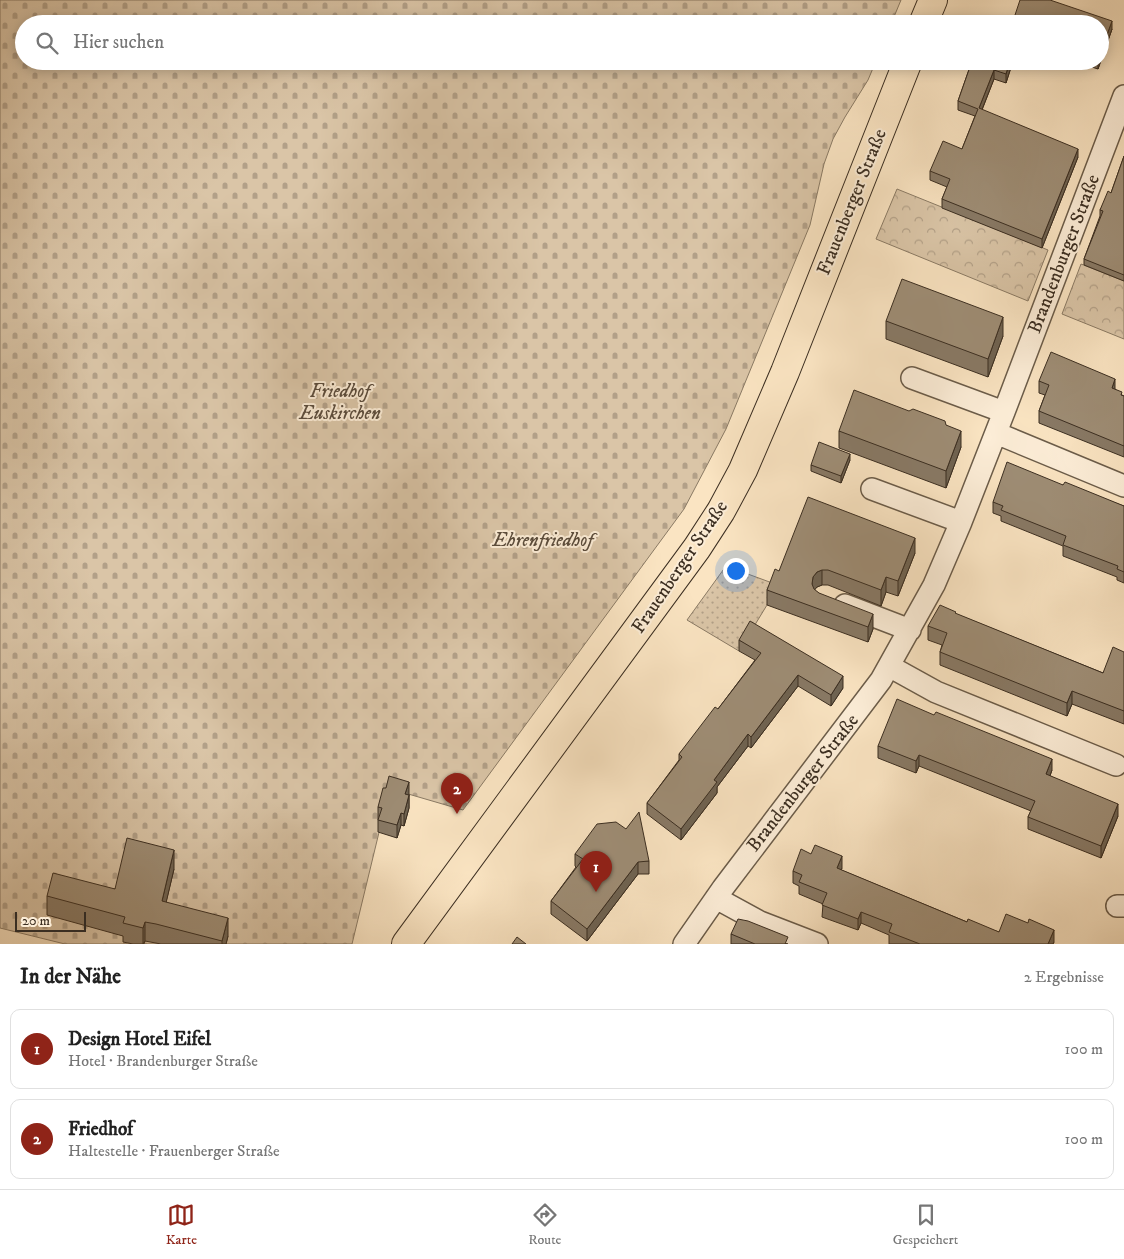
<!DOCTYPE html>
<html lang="de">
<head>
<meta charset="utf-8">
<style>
  :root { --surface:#fff; --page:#f6f6f6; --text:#222; --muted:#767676; --line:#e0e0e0; --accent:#8f2418 }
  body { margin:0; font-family:"IM FELL DW Pica",serif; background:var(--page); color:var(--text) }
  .scale { position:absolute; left:15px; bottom:12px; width:71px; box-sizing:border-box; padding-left:5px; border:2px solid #3b2e21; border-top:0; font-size:14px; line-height:18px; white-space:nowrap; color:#3b2e21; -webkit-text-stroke:4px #fcedd7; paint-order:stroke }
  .you { position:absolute; left:735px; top:570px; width:18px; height:18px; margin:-12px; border:4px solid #fff; border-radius:50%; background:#1a73e8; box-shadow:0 0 0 8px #1a73e833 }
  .badge { display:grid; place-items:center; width:32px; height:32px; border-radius:50%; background:var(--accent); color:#fff; font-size:16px; font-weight:700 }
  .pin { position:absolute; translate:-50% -41px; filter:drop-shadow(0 1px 2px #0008) }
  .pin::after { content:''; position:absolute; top:26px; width:18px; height:15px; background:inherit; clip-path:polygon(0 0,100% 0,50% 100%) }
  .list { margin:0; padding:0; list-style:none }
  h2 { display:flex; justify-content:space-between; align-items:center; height:65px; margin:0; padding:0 20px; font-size:21px }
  h2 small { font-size:16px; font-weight:400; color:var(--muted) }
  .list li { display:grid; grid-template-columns:32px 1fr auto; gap:15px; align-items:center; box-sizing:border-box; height:80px; margin:0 10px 10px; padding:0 10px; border:1px solid var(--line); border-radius:10px }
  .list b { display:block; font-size:19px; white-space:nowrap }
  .list p { margin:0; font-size:16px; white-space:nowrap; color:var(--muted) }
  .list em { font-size:16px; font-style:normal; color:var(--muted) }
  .icon { flex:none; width:28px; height:28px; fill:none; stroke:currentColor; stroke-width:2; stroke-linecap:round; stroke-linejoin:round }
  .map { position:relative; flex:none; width:1124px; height:944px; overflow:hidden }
  .search { position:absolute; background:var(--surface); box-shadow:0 2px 12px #0003; left:15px; right:15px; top:15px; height:55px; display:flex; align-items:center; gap:12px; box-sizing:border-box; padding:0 18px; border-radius:28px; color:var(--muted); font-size:19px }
  .sheet { height:245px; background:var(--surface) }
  nav { display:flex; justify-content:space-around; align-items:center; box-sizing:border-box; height:70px; border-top:1px solid var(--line); background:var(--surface); font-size:14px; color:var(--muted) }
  nav a { display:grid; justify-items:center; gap:2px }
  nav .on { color:var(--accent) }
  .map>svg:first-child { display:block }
  .grass { fill:url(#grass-dots); stroke:#8a7a64 }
  .forest { fill:url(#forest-crowns); stroke:#8a7a64 }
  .cemetery { fill:url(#cemetery-stones); stroke:#8a7a64 }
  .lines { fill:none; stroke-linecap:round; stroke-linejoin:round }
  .street-casing { stroke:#6b5c49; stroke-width:24 }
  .primary-casing { stroke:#3b2e21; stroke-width:30 }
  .street { stroke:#fcedd7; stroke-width:21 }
  .primary { stroke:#fae4c2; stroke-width:28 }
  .wall { fill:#887965; stroke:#3b2e21 }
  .shaded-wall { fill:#6f6352; stroke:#3b2e21 }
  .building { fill:#9e8d75; stroke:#3b2e21 }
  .labels { text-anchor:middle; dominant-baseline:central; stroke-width:4; stroke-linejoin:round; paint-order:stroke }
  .street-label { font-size:19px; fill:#3b2e21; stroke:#fcedd7 }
  .park-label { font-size:19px; font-style:italic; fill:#5b4c3c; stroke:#fcedd7 }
</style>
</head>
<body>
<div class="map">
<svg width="1124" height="944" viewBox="0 0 1124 944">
  <defs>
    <pattern id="grass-dots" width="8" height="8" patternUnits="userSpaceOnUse" patternTransform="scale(1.25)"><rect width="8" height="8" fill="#dac5a7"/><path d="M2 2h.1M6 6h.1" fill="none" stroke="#b2a088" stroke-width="1.8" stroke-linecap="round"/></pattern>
    <pattern id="forest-crowns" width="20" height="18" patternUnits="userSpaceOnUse" patternTransform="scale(1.25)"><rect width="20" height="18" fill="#dac5a7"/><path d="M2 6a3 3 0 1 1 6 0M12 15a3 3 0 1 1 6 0" fill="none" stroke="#b2a088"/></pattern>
    <pattern id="cemetery-stones" width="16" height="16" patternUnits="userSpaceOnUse" patternTransform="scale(1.25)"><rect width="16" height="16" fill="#dac5a7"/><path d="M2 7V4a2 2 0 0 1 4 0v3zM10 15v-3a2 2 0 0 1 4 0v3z" fill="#b2a088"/></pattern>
  </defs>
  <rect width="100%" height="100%" fill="#fae4c2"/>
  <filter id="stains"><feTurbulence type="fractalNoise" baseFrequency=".004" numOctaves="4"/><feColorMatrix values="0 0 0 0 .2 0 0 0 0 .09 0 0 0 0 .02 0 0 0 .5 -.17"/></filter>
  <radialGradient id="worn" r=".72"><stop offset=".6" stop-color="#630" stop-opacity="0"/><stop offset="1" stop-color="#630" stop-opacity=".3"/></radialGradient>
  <!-- grass -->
  <path class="grass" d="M726,566L775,584L767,605L739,651L687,620Z"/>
  <!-- forest -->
  <path class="forest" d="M897,189L1048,250L1028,301L876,239Z
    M1081,264L1124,281V339L1062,314Z"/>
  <!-- cemetery -->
  <path class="cemetery" d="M0,0H901L891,24H24V61H876L868,80L845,117L833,139L824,164L810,225L726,429L684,509L463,810L398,791L378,819L382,820L352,944H65L0,928Z"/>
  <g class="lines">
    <defs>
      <path id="street" d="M912,378L1004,412
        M996,433L1124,486
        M872,489L961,522
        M845,605L910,630
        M889,666L936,692L1116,765
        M716,898L760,922L817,944
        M1117,906H1124
        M684,944L723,888L881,680L934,585L961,522L1004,412L1124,96"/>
      <path id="primary" d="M923,24L933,0
        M406,944L697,548L721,511L743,470L785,372L908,61"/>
    </defs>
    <!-- street casing -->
    <use href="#street" class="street-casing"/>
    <!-- primary casing -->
    <use href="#primary" class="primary-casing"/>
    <!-- street -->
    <use href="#street" class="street"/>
    <!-- primary -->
    <use href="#primary" class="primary"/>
  </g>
  <!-- wall -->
  <path class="wall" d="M1112,29L1098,69L1073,61H1100Z
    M972,61H1013L1006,83L994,79L982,110L1078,157L1042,248L942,208V199L947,187L930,180V171L962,149L975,116L958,110V101Z
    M1124,156V281L1084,265V259L1100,216V210L1111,193Z
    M886,321L1003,336L988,377L886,339Z
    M1039,381L1115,389L1122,395L1124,396V457L1039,423V411L1045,395L1039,393Z
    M946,425L961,447L946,488L839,448V431Z
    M850,460L841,483L811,471V465Z
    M1063,485L1124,506V583L1117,580V577L1063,556V546L1001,521V516L993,513V502Z
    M915,553L898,596L886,592L881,606L828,585H822L817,587L814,590L873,629L868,642L767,605V590L779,571Z
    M956,614L1103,673L1124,652V724L1072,704L1067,716L940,665V652L942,645L928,640V626Z
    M739,640L843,688L831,706L798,686L751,748L748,746L717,787V793L681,840L647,814V803L679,760V754L718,709L755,660L739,651Z
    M878,746L1052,770L1050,776L1118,816L1101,858L1028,829V817L1031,811L919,766L916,773L878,758Z
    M409,794V808L404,826L401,825L397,838L378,832V807Z
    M575,854L649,861V874H638L587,941L551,914V901L576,867L575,866Z
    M842,868L841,870L967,922L999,932L1054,942L1053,944H889V935L861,923L858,930L822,917L823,904L799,894V886L793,883V871Z
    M174,869L166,902L228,936L226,944H161L145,941L144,944H133L123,942V936L47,915V896L115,889Z
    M731,934L788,944H731Z"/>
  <!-- shaded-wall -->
  <path class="shaded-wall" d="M1112,21V29L1098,69V61H1100V54Z
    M1010,61H1013L1006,83V74Z
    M994,70V79L979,117V108Z
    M1078,149V157L1042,248V239Z
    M1003,317V336L988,377V359Z
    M1115,379V391L1112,388Z
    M961,431V447L946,488V471Z
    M850,454V460L841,483V476Z
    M915,538V553L898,596V581Z
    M822,570V585L817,587L813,592L812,584L813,577L817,572Z
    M886,577V592L881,606V590Z
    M873,614V629L868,642V627Z
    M798,675V686L751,748V737Z
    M843,676V688L831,706V695Z
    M1072,691V704L1067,716V703Z
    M748,734V746L717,787V793L681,840V829L714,780Z
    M919,755V766L916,773V761Z
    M1052,759V770L1046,786V774Z
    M409,782V794L405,807V794Z
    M409,795V808L404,826V814Z
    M1118,804V816L1101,858V846Z
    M401,813V825L397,838V825Z
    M174,850V869L162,920V901Z
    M842,856V868L837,880V868Z
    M638,862V874L587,941V929Z
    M861,912V923L858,930V919Z
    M228,918V936L226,944H222V941Z
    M145,922V941L143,944V928Z
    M1054,930V942L1053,944H1048Z"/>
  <!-- building -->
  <path class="building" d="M1020,0H1050L1112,21L1100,54V24H1012Z
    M992,18L1007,24H990Z
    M972,61H1010L1006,74L994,70L979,108L1078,149L1042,239L942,199L950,179L930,171L943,141L962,149L978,109L958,101Z
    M1124,156V275L1084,259L1103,211L1100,210L1108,191L1111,193Z
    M902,279L1003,317L988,359L886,321Z
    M1051,352L1115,379L1112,388L1122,392L1121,395L1124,396V446L1039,411L1049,385L1039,381Z
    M854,390L909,411L913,409L945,421L946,425L961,431L946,471L839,431Z
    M819,442L850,454L841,476L811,465Z
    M1007,462L1063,485L1065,482L1124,506V572L1117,569L1118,566L1063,545L1066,536L1001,510L1003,506L993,502Z
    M808,497L915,538L898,581L886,577L881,590L828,570H822L817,572L813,577L812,584L814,589L819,593L873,614L868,627L767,590L775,569L779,571Z
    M940,605L956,612L955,613L1103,673L1113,647L1124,652V711L1072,691L1067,703L940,652L947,633L928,626Z
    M750,621L843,676L831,695L798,675L751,737L748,734L714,780L717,782L681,829L647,803L682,757L679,754L715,707L718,709L761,653L739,640Z
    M897,699L934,715L936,712L1052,759L1046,774L1118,804L1101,846L1028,817L1035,801L919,755L916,761L878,746Z
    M389,776L409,782L405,794L409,795L404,814L401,813L397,825L378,820L382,808L378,807L383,788H386Z
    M639,812L649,861L638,862L587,929L551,901L583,859L575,854L597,824L616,822L626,829Z
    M127,838L174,850L162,901L228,918L222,941L156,924L145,922L143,928L123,923L125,917L47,896L53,873L115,889Z
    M815,845L842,856L837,868L967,922L968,919L999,932L1006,914L1028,923L1029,919L1054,930L1048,944H920L889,932L892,924L861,912L858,919L822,905L827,893L799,882L802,875L793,871L801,849L811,854Z
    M738,919L748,921L788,937L785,944H755L731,934Z
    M517,937L526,944H512Z"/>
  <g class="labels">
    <!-- street labels -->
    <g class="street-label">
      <text transform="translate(852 202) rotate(-68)">Frauenberger Straße</text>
      <text transform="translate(1064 254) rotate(-69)">Brandenburger Straße</text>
      <text transform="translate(680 567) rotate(-56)">Frauenberger Straße</text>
      <text transform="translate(803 783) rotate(-52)">Brandenburger Straße</text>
    </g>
    <!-- park labels -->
    <g class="park-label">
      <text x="340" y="391">Friedhof<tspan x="340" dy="22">Euskirchen</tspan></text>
      <text x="543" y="540">Ehrenfriedhof</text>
    </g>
  </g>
  <rect width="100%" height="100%" filter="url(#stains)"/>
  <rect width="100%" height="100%" fill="url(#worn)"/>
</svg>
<div class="scale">20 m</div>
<div class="you"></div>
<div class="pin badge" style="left:596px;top:892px">1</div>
<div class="pin badge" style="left:457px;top:814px">2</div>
<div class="search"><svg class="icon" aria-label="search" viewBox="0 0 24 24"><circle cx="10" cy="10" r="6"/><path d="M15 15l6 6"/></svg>Hier suchen</div>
</div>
<section class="sheet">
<h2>In der Nähe<small>2 Ergebnisse</small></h2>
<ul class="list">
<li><span class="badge">1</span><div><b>Design Hotel Eifel</b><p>Hotel · Brandenburger Straße</p></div><em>100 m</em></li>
<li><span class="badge">2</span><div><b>Friedhof</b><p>Haltestelle · Frauenberger Straße</p></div><em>100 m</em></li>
</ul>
</section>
<nav>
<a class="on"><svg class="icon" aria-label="map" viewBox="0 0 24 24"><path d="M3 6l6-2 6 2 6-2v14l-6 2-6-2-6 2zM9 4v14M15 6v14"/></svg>Karte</a>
<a><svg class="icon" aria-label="directions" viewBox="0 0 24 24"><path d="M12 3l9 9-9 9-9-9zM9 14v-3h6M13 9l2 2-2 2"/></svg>Route</a>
<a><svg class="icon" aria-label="saved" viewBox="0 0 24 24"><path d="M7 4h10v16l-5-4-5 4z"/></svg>Gespeichert</a>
</nav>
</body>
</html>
